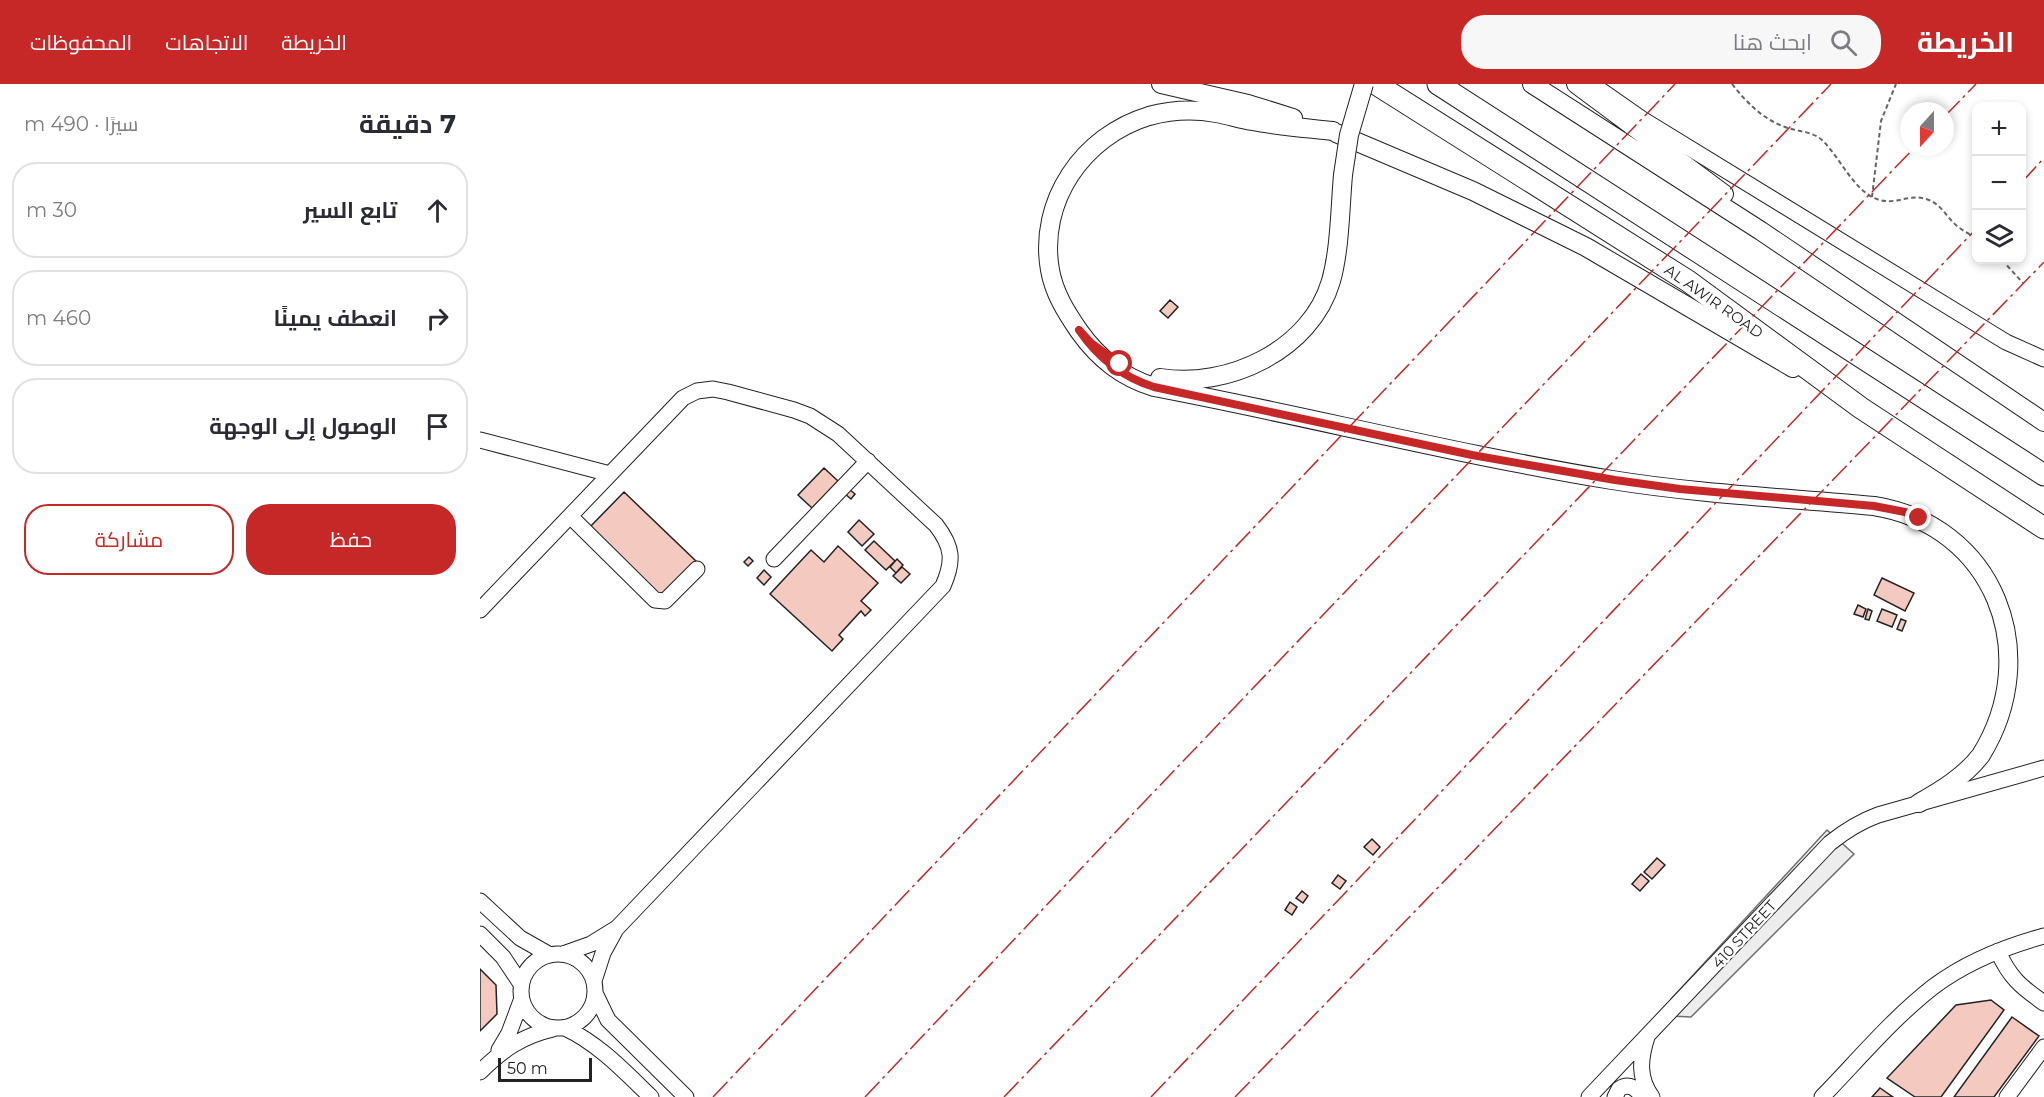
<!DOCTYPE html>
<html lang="ar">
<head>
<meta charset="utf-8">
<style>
  :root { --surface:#fff; --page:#f7f7f7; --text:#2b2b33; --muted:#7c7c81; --line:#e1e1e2; --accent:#c62828 }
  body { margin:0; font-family:Montserrat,Cairo,sans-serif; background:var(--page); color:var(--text); direction:rtl }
  .controls { position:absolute; right:18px; top:18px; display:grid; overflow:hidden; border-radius:12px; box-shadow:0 3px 9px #0003 }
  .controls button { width:54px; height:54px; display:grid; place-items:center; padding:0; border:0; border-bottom:2px solid var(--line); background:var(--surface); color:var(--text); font:30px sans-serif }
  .compass { position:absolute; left:1420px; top:18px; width:54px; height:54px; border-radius:50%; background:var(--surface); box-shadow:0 3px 9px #0003; rotate:201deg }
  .scale { position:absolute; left:18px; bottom:15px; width:94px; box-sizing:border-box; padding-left:6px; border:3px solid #222; border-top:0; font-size:16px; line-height:21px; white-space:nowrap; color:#222; -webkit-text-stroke:4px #fff; paint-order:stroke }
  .stop { position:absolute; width:18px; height:18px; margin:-14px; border:4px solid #c62828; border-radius:50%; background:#fff }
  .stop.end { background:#c62828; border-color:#fff; box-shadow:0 2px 6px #0008 }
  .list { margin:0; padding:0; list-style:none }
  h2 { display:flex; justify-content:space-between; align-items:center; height:78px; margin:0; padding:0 24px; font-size:26px }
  h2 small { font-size:20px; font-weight:400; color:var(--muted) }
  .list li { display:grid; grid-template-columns:39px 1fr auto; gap:18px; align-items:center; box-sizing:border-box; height:96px; margin:0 12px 12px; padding:0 12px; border:2px solid var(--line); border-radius:24px }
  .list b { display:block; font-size:22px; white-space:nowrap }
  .list em { font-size:20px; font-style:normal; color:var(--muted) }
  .actions { display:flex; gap:12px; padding:18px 24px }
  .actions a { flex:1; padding:14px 0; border:2px solid var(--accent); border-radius:24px; text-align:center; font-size:21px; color:var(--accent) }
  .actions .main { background:var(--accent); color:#fff }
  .icon { flex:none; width:33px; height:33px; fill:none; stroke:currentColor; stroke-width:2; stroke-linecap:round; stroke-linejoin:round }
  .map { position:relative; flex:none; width:1564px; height:1013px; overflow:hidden; direction:ltr }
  header { display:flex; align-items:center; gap:36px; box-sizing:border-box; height:84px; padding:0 30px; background:var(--accent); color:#fff }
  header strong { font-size:28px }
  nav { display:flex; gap:33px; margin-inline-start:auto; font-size:21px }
  .search { width:420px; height:54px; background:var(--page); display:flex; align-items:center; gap:15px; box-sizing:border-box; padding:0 21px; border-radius:24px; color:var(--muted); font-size:22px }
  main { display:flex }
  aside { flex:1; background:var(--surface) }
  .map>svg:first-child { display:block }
  .parking { fill:#ededed; stroke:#6f6f6f; stroke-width:1.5 }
  .building { fill:#f3c9c0; stroke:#222; stroke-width:1.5 }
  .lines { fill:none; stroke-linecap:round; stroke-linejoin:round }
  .minor-casing { stroke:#222; stroke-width:17 }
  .major-casing { stroke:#222; stroke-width:20 }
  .highway-casing { stroke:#222; stroke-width:23 }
  .path { stroke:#646464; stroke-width:2; stroke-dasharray:4.5 3; stroke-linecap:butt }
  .minor { stroke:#fff; stroke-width:15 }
  .major { stroke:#fff; stroke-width:18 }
  .highway { stroke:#fff; stroke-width:21 }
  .major-bridge-casing { stroke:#222; stroke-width:20; stroke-linecap:butt }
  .major-bridge { stroke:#fff; stroke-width:18 }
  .power { stroke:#c62828; stroke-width:1.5; stroke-dasharray:21 4.5 3 4.5; stroke-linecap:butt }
  .route { stroke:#c62828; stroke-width:8 }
  .labels { text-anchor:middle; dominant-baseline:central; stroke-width:4.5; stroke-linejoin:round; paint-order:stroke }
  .street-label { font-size:15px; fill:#222; stroke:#fff }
</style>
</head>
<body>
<header>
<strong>الخريطة</strong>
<div class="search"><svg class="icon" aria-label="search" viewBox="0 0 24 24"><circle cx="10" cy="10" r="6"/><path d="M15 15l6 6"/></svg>ابحث هنا</div>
<nav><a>الخريطة</a><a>الاتجاهات</a><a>المحفوظات</a></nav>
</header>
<main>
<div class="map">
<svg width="1564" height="1013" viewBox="0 0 1564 1013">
  <rect width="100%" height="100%" fill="#fff"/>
  <!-- parking -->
  <path class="parking" d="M1347,746L1374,770L1211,933L1190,932L1191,915Z"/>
  <!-- building -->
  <path class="building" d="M690,216L698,223L688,234L680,227Z
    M344,384L358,397L332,424L318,411Z
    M369,405L375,410L371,415L365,410Z
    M144,408L217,478L181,517L107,446Z
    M379,436L394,450L382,462L368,448Z
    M394,457L415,477L406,486L385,466Z
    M358,462L398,499L381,517L391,526L385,532L381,527L359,551L363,555L352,567L290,510L331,466L344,478Z
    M269,473L273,477L268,482L264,478Z
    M417,475L423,481L416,489L410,483Z
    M422,483L430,490L421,499L413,492Z
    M284,486L291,493L284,501L277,494Z
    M1402,494L1434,509L1425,527L1394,511Z
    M1378,521L1386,525L1383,533L1374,530Z
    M1388,525L1392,527L1389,536L1385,535Z
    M1402,525L1417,531L1412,543L1397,537Z
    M1421,535L1426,537L1422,547L1417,545Z
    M892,755L900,763L893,771L884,763Z
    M1177,774L1185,781L1172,795L1164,788Z
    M1161,790L1169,797L1160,807L1152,800Z
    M858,791L866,797L860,805L852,799Z
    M822,807L828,812L823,819L816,814Z
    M810,818L817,823L812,831L805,826Z
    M0,885L16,901L17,930L0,947Z
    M1511,916L1524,926L1461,1013H1435L1407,994L1476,921Z
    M1532,933L1559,952L1514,1013H1474Z
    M1400,1004L1413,1013H1392Z"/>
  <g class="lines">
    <defs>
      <path id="minor" d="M1112,0L1162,35L1526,258L1564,275
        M0,356L130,390
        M90,432L175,516L185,517L217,485
        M294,475L388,377
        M0,526L203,314L217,307L233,305L248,308L314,326L330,332L358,350L456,441C473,463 474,477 463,502L137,844L111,860L83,870
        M0,817L40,854L70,871
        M0,850L23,873L41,900
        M1518,867C1529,893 1541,903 1564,919
        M41 907a37 37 0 1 1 74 0a37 37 0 1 1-74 0Z
        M114,897L123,869L135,847
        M115,909L128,936L206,1013
        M85,944C119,960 144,987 171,1013
        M1167,953C1160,975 1158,994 1172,1013
        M19,966L29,949L41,917
        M0,988C22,966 42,952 73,945
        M1109,1013L1350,759C1365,747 1379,738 1398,731L1564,684
        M1135,1013L1139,1005C1150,998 1156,1005 1163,1013
        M1342,1013C1378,976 1412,935 1453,903C1486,878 1524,863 1564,852
        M1527,1013L1564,963"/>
      <path id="major" d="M681,0L768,20L813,34
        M1052,0L1281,147L1564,338
        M1096,0L1244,110
        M853,47C826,44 799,42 772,37C760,35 748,31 736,29C714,25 691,26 669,32C603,52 558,117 570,186C574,209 586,228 599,247C619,275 642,293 674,303C827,332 978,371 1132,396C1219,410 1307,414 1394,422C1514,441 1564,569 1501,671C1485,692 1462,706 1439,719
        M856,49L993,107L1106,163L1313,284
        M680,294C748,305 831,266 851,197C860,165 860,125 863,91"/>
      <path id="highway" d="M896,0L1208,197L1381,324L1564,444
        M958,0L1564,391"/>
    </defs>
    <!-- minor casing -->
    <use href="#minor" class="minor-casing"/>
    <!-- major casing -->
    <use href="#major" class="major-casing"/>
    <!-- highway casing -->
    <use href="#highway" class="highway-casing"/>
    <!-- path -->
    <path class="path" d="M1252,0C1267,19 1283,35 1305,43C1318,48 1333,47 1343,57C1360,74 1371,101 1392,113C1413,124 1427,109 1446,115C1461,119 1466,133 1477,142C1483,147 1490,150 1496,154
      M1392,113L1401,37L1416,0
      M1522,176L1543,199"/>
    <!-- minor -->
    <use href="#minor" class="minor"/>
    <!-- major -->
    <use href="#major" class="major"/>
    <!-- highway -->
    <use href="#highway" class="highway"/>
    <defs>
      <path id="major-bridge" d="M863,91L869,51L884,0"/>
    </defs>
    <!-- major-bridge casing -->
    <use href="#major-bridge" class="major-bridge-casing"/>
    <!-- major-bridge -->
    <use href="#major-bridge" class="major-bridge"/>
    <!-- power -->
    <path class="power" d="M1465,32L1496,0
      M1542,98L1564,74
      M233,1013L1195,0
      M385,1013L665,717L1351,0
      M524,1013L1435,63
      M671,1013L1496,145
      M755,1013L1564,178"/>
  </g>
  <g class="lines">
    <!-- route -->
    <path class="route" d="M640,280L611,259L599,246C618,274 642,293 674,303L992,371L1135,396L1200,405L1394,422L1425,428L1439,434"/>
  </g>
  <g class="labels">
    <!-- street labels -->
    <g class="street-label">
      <text transform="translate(1234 217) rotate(35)">AL AWIR ROAD</text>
      <text transform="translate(1264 850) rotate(-47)">410 STREET</text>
    </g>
  </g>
</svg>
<div class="controls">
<button>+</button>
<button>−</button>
<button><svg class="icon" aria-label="layers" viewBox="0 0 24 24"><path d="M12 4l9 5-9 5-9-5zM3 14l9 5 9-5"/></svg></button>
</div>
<svg class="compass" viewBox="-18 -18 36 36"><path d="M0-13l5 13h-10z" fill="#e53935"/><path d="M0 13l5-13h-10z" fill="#7c7c81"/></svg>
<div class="scale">50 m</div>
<div class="stop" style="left:640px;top:280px"></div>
<div class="stop end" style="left:1439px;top:434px"></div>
</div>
<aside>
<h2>7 دقيقة<small>سيرًا · 490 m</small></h2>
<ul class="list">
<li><svg class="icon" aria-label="ahead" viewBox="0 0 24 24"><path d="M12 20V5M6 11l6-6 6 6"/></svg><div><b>تابع السير</b></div><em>30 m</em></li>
<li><svg class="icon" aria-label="right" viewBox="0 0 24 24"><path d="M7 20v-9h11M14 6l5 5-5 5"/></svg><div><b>انعطف يمينًا</b></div><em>460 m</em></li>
<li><svg class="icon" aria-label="arrive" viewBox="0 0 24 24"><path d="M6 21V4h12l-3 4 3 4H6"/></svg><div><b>الوصول إلى الوجهة</b></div></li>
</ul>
<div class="actions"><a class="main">حفظ</a><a>مشاركة</a></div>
</aside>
</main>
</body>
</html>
